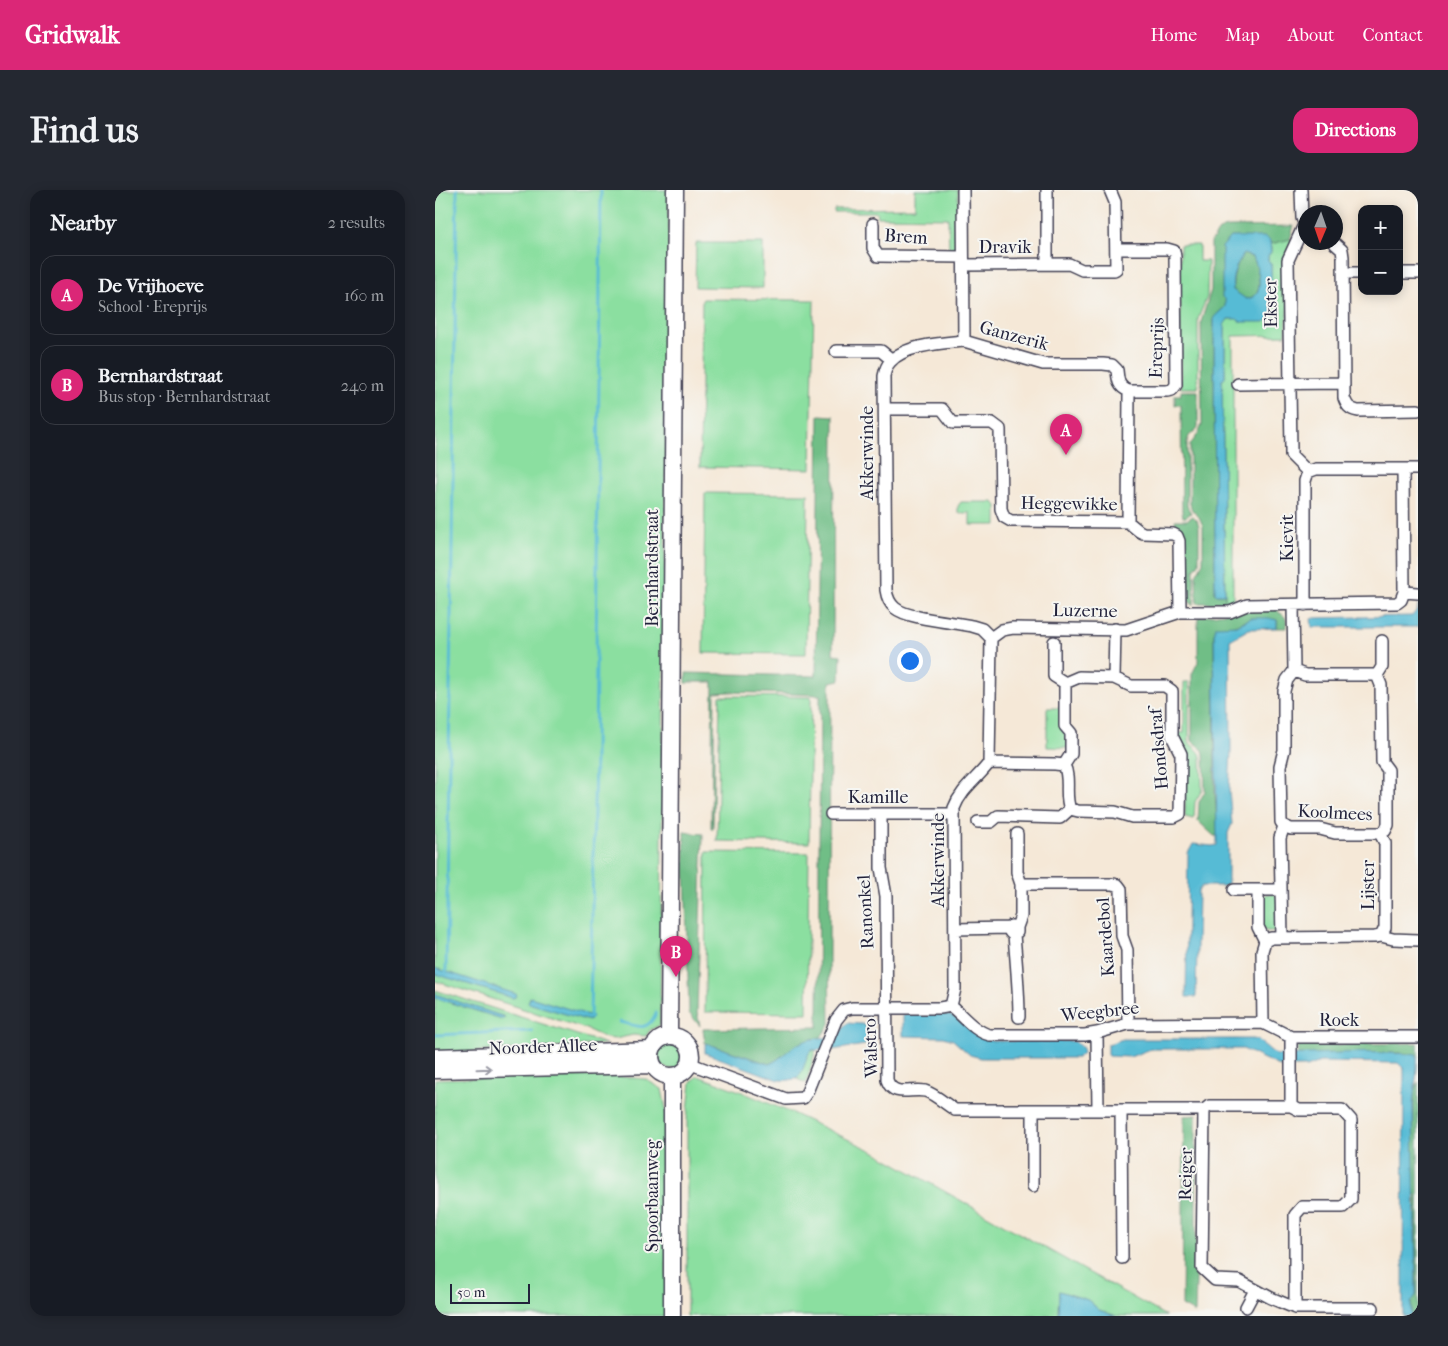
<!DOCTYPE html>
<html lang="en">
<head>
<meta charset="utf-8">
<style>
  :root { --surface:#171b24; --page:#242831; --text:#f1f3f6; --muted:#9ea1a6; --line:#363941; --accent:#db2777 }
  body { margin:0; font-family:"IM FELL French Canon",serif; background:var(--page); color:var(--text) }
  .controls { position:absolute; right:15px; top:15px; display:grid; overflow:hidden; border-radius:10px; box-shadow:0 2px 12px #0003 }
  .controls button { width:45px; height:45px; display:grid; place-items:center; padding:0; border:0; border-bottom:1px solid var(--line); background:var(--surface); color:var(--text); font:25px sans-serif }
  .compass { position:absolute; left:863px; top:15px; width:45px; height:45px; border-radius:50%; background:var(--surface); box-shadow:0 2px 12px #0003; rotate:182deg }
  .scale { position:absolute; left:15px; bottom:12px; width:80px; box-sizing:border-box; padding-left:5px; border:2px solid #22223b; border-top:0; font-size:14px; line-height:18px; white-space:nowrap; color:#22223b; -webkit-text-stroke:4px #f6f6f2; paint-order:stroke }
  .you { position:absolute; left:474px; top:470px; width:18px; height:18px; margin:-12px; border:4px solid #fff; border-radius:50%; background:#1a73e8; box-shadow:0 0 0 8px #1a73e833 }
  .badge { display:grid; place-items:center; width:32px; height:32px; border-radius:50%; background:var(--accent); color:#fff; font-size:16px; font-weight:700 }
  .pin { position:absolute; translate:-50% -41px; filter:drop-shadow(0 1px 2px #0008) }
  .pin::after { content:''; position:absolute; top:26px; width:18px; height:15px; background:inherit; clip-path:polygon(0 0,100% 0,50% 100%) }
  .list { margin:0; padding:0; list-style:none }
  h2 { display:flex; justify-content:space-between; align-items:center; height:65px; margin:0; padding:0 20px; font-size:21px }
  h2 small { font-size:16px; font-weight:400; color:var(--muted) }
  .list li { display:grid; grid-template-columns:32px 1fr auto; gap:15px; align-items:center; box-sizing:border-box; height:80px; margin:0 10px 10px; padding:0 10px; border:1px solid var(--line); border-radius:15px }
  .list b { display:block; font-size:19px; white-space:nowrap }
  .list p { margin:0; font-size:16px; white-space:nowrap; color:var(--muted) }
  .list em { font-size:16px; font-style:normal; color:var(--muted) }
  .map { position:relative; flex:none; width:983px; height:1126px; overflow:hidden; border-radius:15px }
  header { display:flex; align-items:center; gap:30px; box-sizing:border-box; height:70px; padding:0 25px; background:var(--accent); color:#fff }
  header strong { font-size:24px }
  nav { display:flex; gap:28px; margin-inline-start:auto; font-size:18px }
  .intro { display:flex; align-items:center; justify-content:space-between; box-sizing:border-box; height:120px; padding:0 30px }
  h1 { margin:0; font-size:35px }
  .button { padding:12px 22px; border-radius:15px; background:var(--accent); color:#fff; font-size:18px; font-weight:700 }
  main { display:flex; gap:30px; padding:0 30px }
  aside { flex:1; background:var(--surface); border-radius:15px; box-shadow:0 2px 12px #0003 }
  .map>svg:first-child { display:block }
  .green { fill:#8bdfa0; stroke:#56806e }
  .forest { fill:#70be86; stroke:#497060 }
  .water { fill:#56bbd5; stroke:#3c6e88; fill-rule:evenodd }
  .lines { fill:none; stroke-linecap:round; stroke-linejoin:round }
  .stream { stroke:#56bbd5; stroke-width:3 }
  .street-casing { stroke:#424052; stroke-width:14 }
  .secondary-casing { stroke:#424052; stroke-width:19 }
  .street { stroke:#fff; stroke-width:11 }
  .secondary { stroke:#fff; stroke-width:16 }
  .oneway { stroke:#9c9ca7 }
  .labels { text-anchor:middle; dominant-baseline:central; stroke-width:4; stroke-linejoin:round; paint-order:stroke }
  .street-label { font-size:18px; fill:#22223b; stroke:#f6f6f2 }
</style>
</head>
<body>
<header>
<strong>Gridwalk</strong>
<nav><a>Home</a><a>Map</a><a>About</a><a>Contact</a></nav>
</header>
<div class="intro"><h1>Find us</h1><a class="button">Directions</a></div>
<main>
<aside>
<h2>Nearby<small>2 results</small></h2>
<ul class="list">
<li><span class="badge">A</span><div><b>De Vrijhoeve</b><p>School · Ereprijs</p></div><em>160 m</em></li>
<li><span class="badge">B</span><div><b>Bernhardstraat</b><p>Bus stop · Bernhardstraat</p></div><em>240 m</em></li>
</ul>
</aside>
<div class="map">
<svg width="983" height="1126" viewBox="0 0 983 1126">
  <rect width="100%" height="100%" fill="#f6f6f2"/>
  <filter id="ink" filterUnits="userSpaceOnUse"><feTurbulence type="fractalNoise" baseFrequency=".02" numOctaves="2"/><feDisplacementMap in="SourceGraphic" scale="10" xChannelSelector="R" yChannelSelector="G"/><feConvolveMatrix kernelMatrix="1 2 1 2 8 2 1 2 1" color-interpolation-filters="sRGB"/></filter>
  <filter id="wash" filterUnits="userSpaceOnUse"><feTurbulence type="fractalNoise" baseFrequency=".0096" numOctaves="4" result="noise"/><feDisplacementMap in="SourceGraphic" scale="20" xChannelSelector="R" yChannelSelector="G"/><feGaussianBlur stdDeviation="1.12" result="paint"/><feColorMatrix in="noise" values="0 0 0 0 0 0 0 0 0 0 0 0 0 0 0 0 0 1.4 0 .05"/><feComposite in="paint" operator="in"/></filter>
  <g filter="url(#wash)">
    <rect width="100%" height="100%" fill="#f5e8d7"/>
    <!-- green -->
    <path class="green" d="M0,0H234L225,835L215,840L211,846L198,845L180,849L171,848L151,839L0,791Z
      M480,0H523L524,62H514L513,28L443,27L442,22H399V19L480,18Z
      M855,49L858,50L851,145L798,146V412L790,413L787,190L790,188V137L788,135L793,129L837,126L836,74L833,70V66L836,62V54Z
      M261,53H328V98L260,97Z
      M745,55H764V71H773L772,107L763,129V198H746Z
      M267,109L379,110L376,279L265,277Z
      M270,303L373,304L371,464L268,463Z
      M526,312H559L562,316V335H535V323H523V316Z
      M749,492H754V551C757,558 765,559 766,567L767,600L760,612L759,629L750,627V562L741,543H749Z
      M285,506L376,507L374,653L282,651Z
      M612,518H626L633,543V558L612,557Z
      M271,662L374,663L372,823L270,822Z
      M831,704H839L843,707V738L840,741H831L826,737V709Z
      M0,800L171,854L0,864Z
      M223 866a13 13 0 1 1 26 0a13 13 0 1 1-26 0Z
      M381,859L371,893L362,889L366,883L374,862Z
      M142,886H178L210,889L227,899L231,919L232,1126H0V889Z
      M263,886L302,900L357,923L438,961L731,1126H681L664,1120L653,1110L624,1101L623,1126H252V930L256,892Z"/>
    <!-- forest -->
    <path class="forest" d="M859,36L855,49L836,54L835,51L796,47L790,117L779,127L780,404H790V413H762L761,385L768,372V336L764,327L757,320L755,314V255L763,244L767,235L766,132L776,100V52L784,41L788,38L794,37Z
      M808,64L818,67C824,80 831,107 810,109L798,100C797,86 801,76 808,64Z
      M746,201H763V238L754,246L752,252V316L756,323L751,327H748L747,321L746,215H740V205H746Z
      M384,225L399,226L398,464L406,465L405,490L395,492L394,767L395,834L386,847C374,850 362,854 352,862C345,867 342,871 334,874L270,853L268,839L383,837L385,505L295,502L280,503L278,639H276L278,492H254L253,493H251V483L381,486Z
      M758,326L762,330L764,336V373L759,380V414H757L751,409V406H748V338H741L740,330H752Z
      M814,419H843V422C851,425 852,430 852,438H842V430L816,428L779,444L780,604L783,646H779L763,631L764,612L770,601L769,564L768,560L757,551V484L763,472V427Z
      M249,642L268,644L262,822L265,836L254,823Z
      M983,853V867L982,865L967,863L863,865V855Z
      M983,892V1126H976V1113L981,1105V1005L978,1002L979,900Z
      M762,925L761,927V1092L760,1123L747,1116L749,926Z"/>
    <!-- water -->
    <path class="water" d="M796,47H830L835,51L836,62L833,66V70L836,74L837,126L830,132H806L802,129H793L789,135L790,137V188L787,190L790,404H780L779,127L790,117V110L787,107V57ZM808,64L818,67C824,80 831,107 811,109L798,100C796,86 801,76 808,64Z
      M983,415V437H877L876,428L977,426L982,420Z
      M816,428H834L842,430V438L814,439L795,450L796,560L794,600L797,634L793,643V694L790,696H767L763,701L761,807H751L753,663L758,654L777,656L782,655L779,444L781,436L802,435Z
      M0,778L81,804L82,806L78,808L0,784Z
      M0,804L70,827L67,829L0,808Z
      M95,807L157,826L154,831L93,813Z
      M468,824C480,824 510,822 519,827C534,834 539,848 558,851H639L648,858V863L642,868H546L535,865L518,850L509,847L468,846Z
      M412,833L427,834L431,836L432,851L430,855L397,860H376L374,863C366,882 368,892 344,890L270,863V853L334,874C346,869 351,861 361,855C373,848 388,847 401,848Z
      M688,849H818L823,850L841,865C888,864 935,860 982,865C983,882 979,899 978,916L981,1105L976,1113V1126H968L969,879L963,873L885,872L872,877H846L808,859H716L695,867L673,866V854Z
      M624,1101L653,1110L664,1120L681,1126H623Z"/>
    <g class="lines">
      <!-- stream -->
      <path class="stream" d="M11,784L22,0
        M155,828L160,566L166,0
        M185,832C202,836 213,843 221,823
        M0,845L97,841"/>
    </g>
  </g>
  <g filter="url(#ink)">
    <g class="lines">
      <defs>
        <path id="street" d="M612,0V74
          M866,0L867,28L871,37
          M438,34V58L443,66L528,67
          M869,35L853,70L856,260V265L873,282
          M898,52L907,60L908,67L909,208C912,216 914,219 923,221L983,220
          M681,59H732L739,61L740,67L741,195L737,200L732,201H694L693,332
          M529,75L634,74L647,80H679L681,79L680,12L675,0
          M908,83H927
          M964,83H983
          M529,151L608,174H668L677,175L682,180C683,190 683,197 694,201
          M401,161H446L457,170
          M803,194L909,193
          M450,219H507L518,233H557L565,239L566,319L569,327L576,331L693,332L704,341L708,343L738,344L742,346L744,351L745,422
          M969,402L983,403
          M858,415L859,481L852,490L849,501V560L845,576L846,632L849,636L856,639H885L900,643H945L950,641L953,635V580L947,572L946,495L942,485L947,477V451
          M870,415V291L873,282L881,279H983
          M556,448L567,440L578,438L691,440L745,422H795L812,415L962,413L966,410L969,402L968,279
          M619,452V486L630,493L644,487L679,488L696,496H730L737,501V546L746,564L745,624L739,627H697L680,622L643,621L635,619C629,605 636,589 629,575L636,564V543L630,536V493
          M859,481L870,485H942
          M679,488L680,439
          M554,573L620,574L629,575
          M396,624H519
          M446,624V678L451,706L452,890C458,908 476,898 490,901C498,903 512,915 520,920H769
          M543,632H556L563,626L625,628L635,619
          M945,643L950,653V738L946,746
          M586,694H677L683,695L686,699L687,746L692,760L693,834
          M799,700H823
          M582,737L576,736L575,738V742L577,744L582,742V737L586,726V694L582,682V644
          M520,739L575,738
          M579,744C581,772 584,799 584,827
          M847,748L845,648L849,636
          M830,751L823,737V700H846
          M516,816C528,826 540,842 555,845H650L662,843L693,834L828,833L856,847H983
          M828,833L827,761L830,751L836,748L940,747L946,746L958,749L983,750
          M662,843L663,920
          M856,847V916
          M256,874L351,909L368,908L372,902L401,830L409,820L417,818H505L516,816L520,799L519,618C526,599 543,588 554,573L556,448L547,439L537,436C519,432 473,429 460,418C454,413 452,407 451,400L449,186C450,181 451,176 455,172C469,155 508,153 529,151L528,0
          M686,920L687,1068
          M769,920L774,916H856L864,920H907L916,930V1009L908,1017H867L860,1025V1118
          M769,920L767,1078L780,1090L804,1091L836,1108L860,1118H938
          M598,996V920
          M811,1117L820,1100"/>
        <path id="secondary" d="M216 866a20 20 0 1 1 40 0a20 20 0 1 1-40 0Z
          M234,846L240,0
          M0,867L217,860
          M0,880L217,875
          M237,1126V887"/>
      </defs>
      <!-- street casing -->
      <use href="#street" class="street-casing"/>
      <!-- secondary casing -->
      <use href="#secondary" class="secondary-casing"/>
      <!-- street -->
      <use href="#street" class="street"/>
      <!-- secondary -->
      <use href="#secondary" class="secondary"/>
    </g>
    <!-- one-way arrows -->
    <defs><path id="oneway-shaft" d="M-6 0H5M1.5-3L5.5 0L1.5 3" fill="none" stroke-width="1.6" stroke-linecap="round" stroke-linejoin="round" transform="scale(1.25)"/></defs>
    <use class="oneway" href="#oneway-shaft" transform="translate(49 879) rotate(-2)"/>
  </g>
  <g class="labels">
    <!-- street labels -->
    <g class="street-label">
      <text transform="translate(471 47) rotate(4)">Brem</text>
      <text x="570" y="57">Dravik</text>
      <text transform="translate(836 113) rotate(-91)">Ekster</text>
      <text transform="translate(579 146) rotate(15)">Ganzerik</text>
      <text transform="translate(722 158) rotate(-88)">Ereprijs</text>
      <text transform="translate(432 263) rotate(-90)">Akkerwinde</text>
      <text transform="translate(634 314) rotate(1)">Heggewikke</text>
      <text transform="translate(852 348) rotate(-90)">Kievit</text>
      <text transform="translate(217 378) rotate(-90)">Bernhardstraat</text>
      <text transform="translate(650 421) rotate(1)">Luzerne</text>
      <text transform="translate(724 559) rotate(-95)">Hondsdraf</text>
      <text x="443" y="607">Kamille</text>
      <text transform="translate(900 623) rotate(3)">Koolmees</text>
      <text transform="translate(503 670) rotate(-90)">Akkerwinde</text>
      <text transform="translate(933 695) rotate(-90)">Lijster</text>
      <text transform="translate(431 722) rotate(-93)">Ranonkel</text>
      <text transform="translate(671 747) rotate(-94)">Kaardebol</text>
      <text transform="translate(665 822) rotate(-6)">Weegbree</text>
      <text x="904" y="830">Roek</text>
      <text transform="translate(108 857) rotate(-2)">Noorder Allee</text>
      <text transform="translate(436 858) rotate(-92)">Walstro</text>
      <text transform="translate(751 984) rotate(-89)">Reiger</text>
      <text transform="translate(217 1006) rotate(-90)">Spoorbaanweg</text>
    </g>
  </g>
</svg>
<div class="controls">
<button>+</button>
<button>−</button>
</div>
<svg class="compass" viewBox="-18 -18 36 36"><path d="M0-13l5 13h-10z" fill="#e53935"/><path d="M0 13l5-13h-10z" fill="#9ea1a6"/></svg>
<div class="scale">50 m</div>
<div class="you"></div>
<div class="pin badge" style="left:631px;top:265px">A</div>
<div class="pin badge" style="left:241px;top:787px">B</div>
</div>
</main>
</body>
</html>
